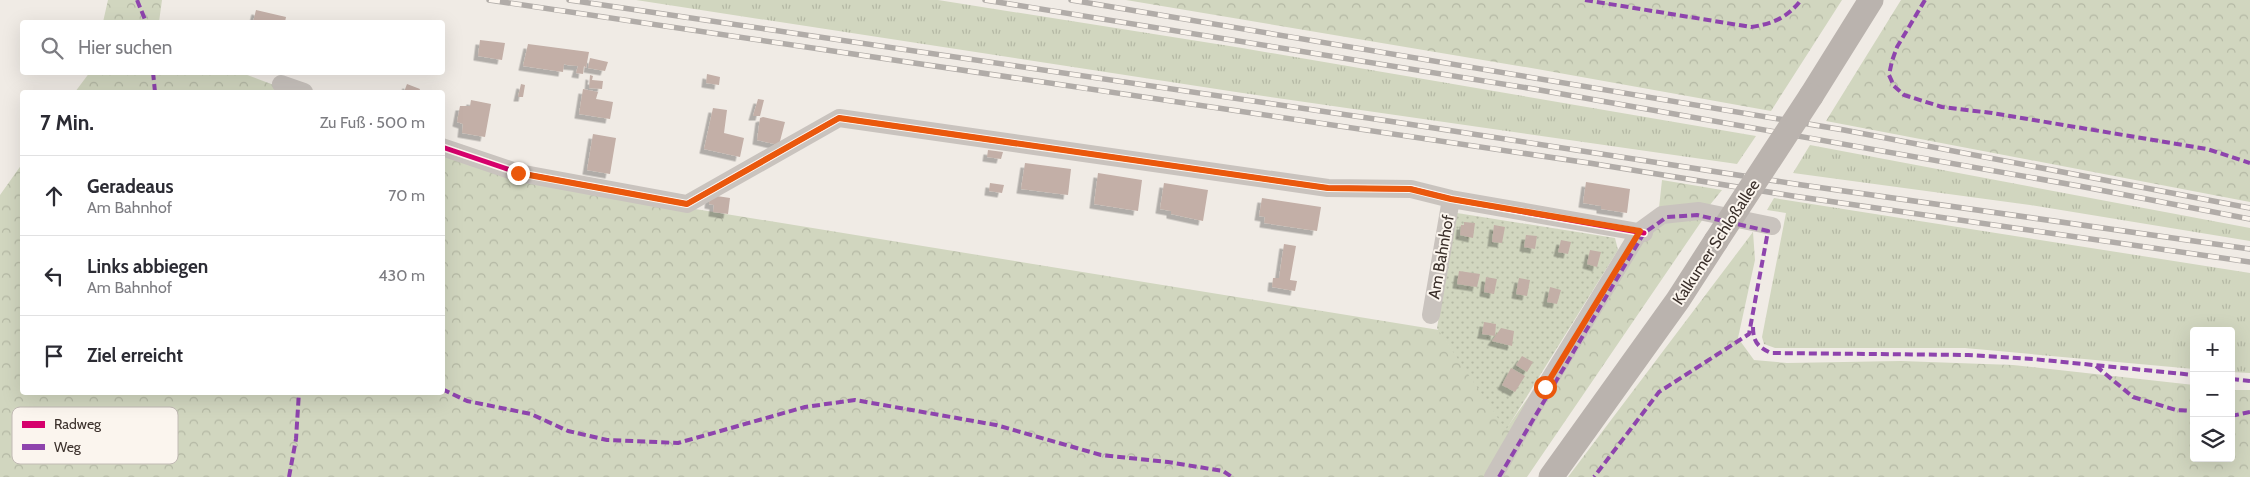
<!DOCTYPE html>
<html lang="de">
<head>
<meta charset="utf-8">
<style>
  :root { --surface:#fff; --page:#f7f7f7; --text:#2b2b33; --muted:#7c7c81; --line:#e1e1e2 }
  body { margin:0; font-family:Cabin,sans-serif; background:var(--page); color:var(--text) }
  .controls { position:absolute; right:15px; bottom:15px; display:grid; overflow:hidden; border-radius:5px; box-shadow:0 5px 20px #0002 }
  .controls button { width:45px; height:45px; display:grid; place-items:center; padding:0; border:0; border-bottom:1px solid var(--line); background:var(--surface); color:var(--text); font:25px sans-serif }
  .stop { position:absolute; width:15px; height:15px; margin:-11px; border:4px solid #ea580c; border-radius:50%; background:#fff }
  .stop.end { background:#ea580c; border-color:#fff; box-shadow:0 1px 5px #0008 }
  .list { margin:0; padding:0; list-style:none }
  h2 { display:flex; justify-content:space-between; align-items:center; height:65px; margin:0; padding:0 20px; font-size:21px }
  h2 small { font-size:16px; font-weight:400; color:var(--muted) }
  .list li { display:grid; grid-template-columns:32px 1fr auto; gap:15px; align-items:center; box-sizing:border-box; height:80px; padding:0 20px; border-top:1px solid var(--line) }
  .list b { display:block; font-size:19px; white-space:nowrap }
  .list p { margin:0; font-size:16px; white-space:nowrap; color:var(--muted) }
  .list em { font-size:16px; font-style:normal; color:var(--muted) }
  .icon { flex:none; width:28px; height:28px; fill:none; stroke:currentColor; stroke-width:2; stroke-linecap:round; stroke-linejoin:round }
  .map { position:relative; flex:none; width:2250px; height:477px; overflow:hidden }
  .search { position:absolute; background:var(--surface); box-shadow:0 5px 20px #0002; left:20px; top:20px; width:425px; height:55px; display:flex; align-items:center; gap:12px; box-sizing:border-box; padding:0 18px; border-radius:5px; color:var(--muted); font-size:19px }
  .panel { position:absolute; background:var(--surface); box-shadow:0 5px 20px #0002; left:20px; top:90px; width:425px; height:305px; border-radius:5px }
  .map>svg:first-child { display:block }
  .grass { fill:url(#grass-tufts) }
  .forest { fill:url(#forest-crowns) }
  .garden { fill:url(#garden-dots) }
  .building { fill:#c3afa7; filter:url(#shadow) }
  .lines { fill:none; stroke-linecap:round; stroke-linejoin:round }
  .minor { stroke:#c9c3be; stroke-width:18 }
  .secondary { stroke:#bab3ae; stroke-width:25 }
  .rail-casing { stroke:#b1aca8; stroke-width:5.5 }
  .rail { stroke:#fbf5ee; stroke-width:4; stroke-dasharray:11; stroke-linecap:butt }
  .secondary-bridge { stroke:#bab3ae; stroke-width:25 }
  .quiet { stroke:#8e44ad; stroke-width:4; stroke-dasharray:8 4; stroke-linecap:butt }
  .cycleway-casing { stroke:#fbf5ee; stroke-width:8 }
  .cycleway { stroke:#d6006c; stroke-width:5 }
  .route { stroke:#ea580c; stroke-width:6 }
  .labels { text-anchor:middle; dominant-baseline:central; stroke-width:4; stroke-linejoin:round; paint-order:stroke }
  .street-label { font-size:16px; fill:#3b302b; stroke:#fbf5ee }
  .key { fill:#fbf5ee; stroke:#c1bab4; stroke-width:1 }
  .key-label { font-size:14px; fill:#3b302b }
</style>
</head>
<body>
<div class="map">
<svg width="2250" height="477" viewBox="0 0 2250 477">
  <defs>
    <pattern id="grass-tufts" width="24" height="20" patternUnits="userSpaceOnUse" patternTransform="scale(1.25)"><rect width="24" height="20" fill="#d1d6bf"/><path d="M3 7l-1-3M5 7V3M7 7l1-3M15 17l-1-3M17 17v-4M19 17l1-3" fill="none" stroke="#b4b8a4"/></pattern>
    <pattern id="forest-crowns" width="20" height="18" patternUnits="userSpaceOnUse" patternTransform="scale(1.25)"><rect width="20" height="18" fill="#d1d6bf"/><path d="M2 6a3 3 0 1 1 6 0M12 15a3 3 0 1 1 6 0" fill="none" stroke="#b4b8a4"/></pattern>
    <pattern id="garden-dots" width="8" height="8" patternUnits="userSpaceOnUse" patternTransform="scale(1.25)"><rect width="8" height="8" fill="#d1d6bf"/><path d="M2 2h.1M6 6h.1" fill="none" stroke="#b4b8a4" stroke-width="1.8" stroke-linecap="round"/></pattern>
    <filter id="shadow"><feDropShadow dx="-4.5" dy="4.5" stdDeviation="0" flood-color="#0004"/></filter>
  </defs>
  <rect width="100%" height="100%" fill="#f0ebe5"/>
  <!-- grass -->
  <path class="grass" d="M636,0H938L1242,48L1756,136L1737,164L1236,92Z
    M1810,145L2250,228V241L2030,205L1793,173Z
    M1774,198L2250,273V373L2231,372V331H2194V369L1965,348H1775L1764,344L1762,337L1786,213L1767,210Z"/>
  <!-- forest -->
  <path class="forest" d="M108,0H162L159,22H103Z
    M1126,0H1842L1771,111L1537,69Z
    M1901,0H2250V202L1826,121Z
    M90,72L242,73L292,92H75Z
    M443,151L683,207L1439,330L1506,429L1644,233L1667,217L1703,219L1527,477H0V195L22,164V392H442Z
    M1662,180L1722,190L1709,206L1659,208Z
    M1753,232L1755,260L1738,338L1754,360L1787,363L1901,361L2013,365L2194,385V458H2231V390H2250V477H1568Z"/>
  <!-- garden -->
  <path class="garden" d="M1457,213L1615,238L1618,250L1506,430L1437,328Z"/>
  <!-- building -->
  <path class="building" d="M256,10L286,17L285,22H253Z
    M480,40L505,43L502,60L478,56Z
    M528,44L589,52L586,68L584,66L583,74L576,73L578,66L567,65L564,64L563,72L523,66Z
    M590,58L608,62L605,71L588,68Z
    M707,74L720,77L719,85L706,83Z
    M590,75L593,76L592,80L603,81L602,89L589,88Z
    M407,84L420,89L419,92H404Z
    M521,84L525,85L523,97H518Z
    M583,89L598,92L596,99L613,102L610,119L579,114Z
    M758,99L764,100L760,116H753Z
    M471,100L491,104L485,137L462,133L463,124L457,122L460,106H470Z
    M713,108L727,110L724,133L744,138L740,157L704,149Z
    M763,117L785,122L779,145L757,140L760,118Z
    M593,134L616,138L610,174L587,170Z
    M988,150L1003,152L1001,159L987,157Z
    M1025,163L1071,169L1068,195L1021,189Z
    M1098,173L1142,180L1138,211L1094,204Z
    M1586,182L1630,189L1627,213L1601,209V206L1583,203Z
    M990,183L1004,185L1002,193L989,191Z
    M1164,183L1208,190L1203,221L1171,214V211L1160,209Z
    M710,195L730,198L728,214L713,212L714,205L709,204Z
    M1262,198L1321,207L1317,231L1264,223L1265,217L1259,216Z
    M1464,222L1475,223L1473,238L1460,235L1461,225H1464Z
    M1494,225L1505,227L1502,243L1492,242Z
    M1526,235L1537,236L1535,249L1524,247Z
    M1561,240L1571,242L1568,254L1558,252Z
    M1284,244L1296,246L1290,280L1297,281L1295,291L1272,287L1273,278H1279Z
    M1590,250L1601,252L1597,267L1587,264Z
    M1459,271L1480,274L1477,287L1457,284Z
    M1486,277L1497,279L1494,294L1484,292Z
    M1519,278L1530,280L1527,296L1516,294Z
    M1550,287L1561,290L1557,304L1547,302Z
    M1484,322L1496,324L1495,336L1482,334Z
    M1501,328L1514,331L1512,346L1492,341Z
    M1522,356L1533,362L1527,372L1516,365Z
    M1511,368L1525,376L1515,392L1502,385Z"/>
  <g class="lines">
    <!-- minor -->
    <path class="minor" d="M281,84L304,92
      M442,147L519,173L687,204L839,118L1328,188L1411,189L1451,199L1644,233
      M1431,315L1451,199
      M1493,477L1545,387L1640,231L1662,215L1699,211L1772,226"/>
    <!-- secondary -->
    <path class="secondary" d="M1811,96L1871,0
      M1551,477L1678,300L1716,241"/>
    <defs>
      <path id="rail" d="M489,0L1589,163L1793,196L2250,262
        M569,0L1395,122L1802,185L2250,249
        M985,0L1534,89L2079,186L2250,219
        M1071,0L1844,130L2250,208"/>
    </defs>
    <!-- rail casing -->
    <use href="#rail" class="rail-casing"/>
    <!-- rail -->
    <use href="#rail" class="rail"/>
    <!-- secondary-bridge -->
    <path class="secondary-bridge" d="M1716,241L1811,96"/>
    <!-- quiet -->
    <path class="quiet" d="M137,0L146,22
      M1585,0L1751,27C1772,24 1787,18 1801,0
      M1925,0L1897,47L1892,61L1889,75L1894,86L1904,95L1942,107L1992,113L2207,149L2250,163
      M153,72L155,92
      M1753,327C1753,342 1758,347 1771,353L1968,355L2033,359L2194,375
      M2096,366L2133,397L2176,410L2194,411
      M2231,379L2250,381
      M442,389L467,401L531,414L568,431L607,440L678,443L805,407L855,400L996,425L1101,455L1168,462L1223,471L1232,477
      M2231,416L2250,412
      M289,477L296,439L299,392
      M1499,477L1644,233L1667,217L1697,215L1768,231L1749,334L1659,392L1594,477"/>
    <defs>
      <path id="cycleway" d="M442,147L519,173L687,204L839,118L1328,188L1411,189L1451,199L1644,233"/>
    </defs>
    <!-- cycleway casing -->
    <use href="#cycleway" class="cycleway-casing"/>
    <!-- cycleway -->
    <use href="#cycleway" class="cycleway"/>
  </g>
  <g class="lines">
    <!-- route -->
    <path class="route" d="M518,173L687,204L839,118L1328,188L1410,189L1451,199L1640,231L1545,387"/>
  </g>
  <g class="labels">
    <!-- street labels -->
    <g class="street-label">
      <text transform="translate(1716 242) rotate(-57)">Kalkumer Schloßallee</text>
      <text transform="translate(1441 257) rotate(-80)">Am Bahnhof</text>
    </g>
  </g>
  <!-- legend -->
  <rect x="12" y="407" width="166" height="57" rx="8" class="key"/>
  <rect x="22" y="421" width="23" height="7" fill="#d6006c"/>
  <rect x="22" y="444" width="23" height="6" fill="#8e44ad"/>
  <g class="key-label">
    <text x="54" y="429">Radweg</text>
    <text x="54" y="452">Weg</text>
  </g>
</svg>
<div class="controls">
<button>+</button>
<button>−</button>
<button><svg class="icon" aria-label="layers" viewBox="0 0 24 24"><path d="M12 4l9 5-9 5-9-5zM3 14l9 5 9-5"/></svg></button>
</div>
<div class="stop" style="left:1545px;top:387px"></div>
<div class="stop end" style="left:518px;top:173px"></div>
<div class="search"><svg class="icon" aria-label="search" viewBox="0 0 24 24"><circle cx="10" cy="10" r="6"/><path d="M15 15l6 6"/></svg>Hier suchen</div>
<section class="panel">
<h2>7 Min.<small>Zu Fuß · 500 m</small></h2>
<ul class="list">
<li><svg class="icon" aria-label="ahead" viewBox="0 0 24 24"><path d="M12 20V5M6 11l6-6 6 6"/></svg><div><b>Geradeaus</b><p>Am Bahnhof</p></div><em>70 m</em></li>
<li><svg class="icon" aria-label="left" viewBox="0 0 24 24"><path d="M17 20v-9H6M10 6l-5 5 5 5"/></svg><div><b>Links abbiegen</b><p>Am Bahnhof</p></div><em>430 m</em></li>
<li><svg class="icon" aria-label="arrive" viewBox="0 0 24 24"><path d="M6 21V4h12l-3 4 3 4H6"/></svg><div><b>Ziel erreicht</b></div></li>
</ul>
</section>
</div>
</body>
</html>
